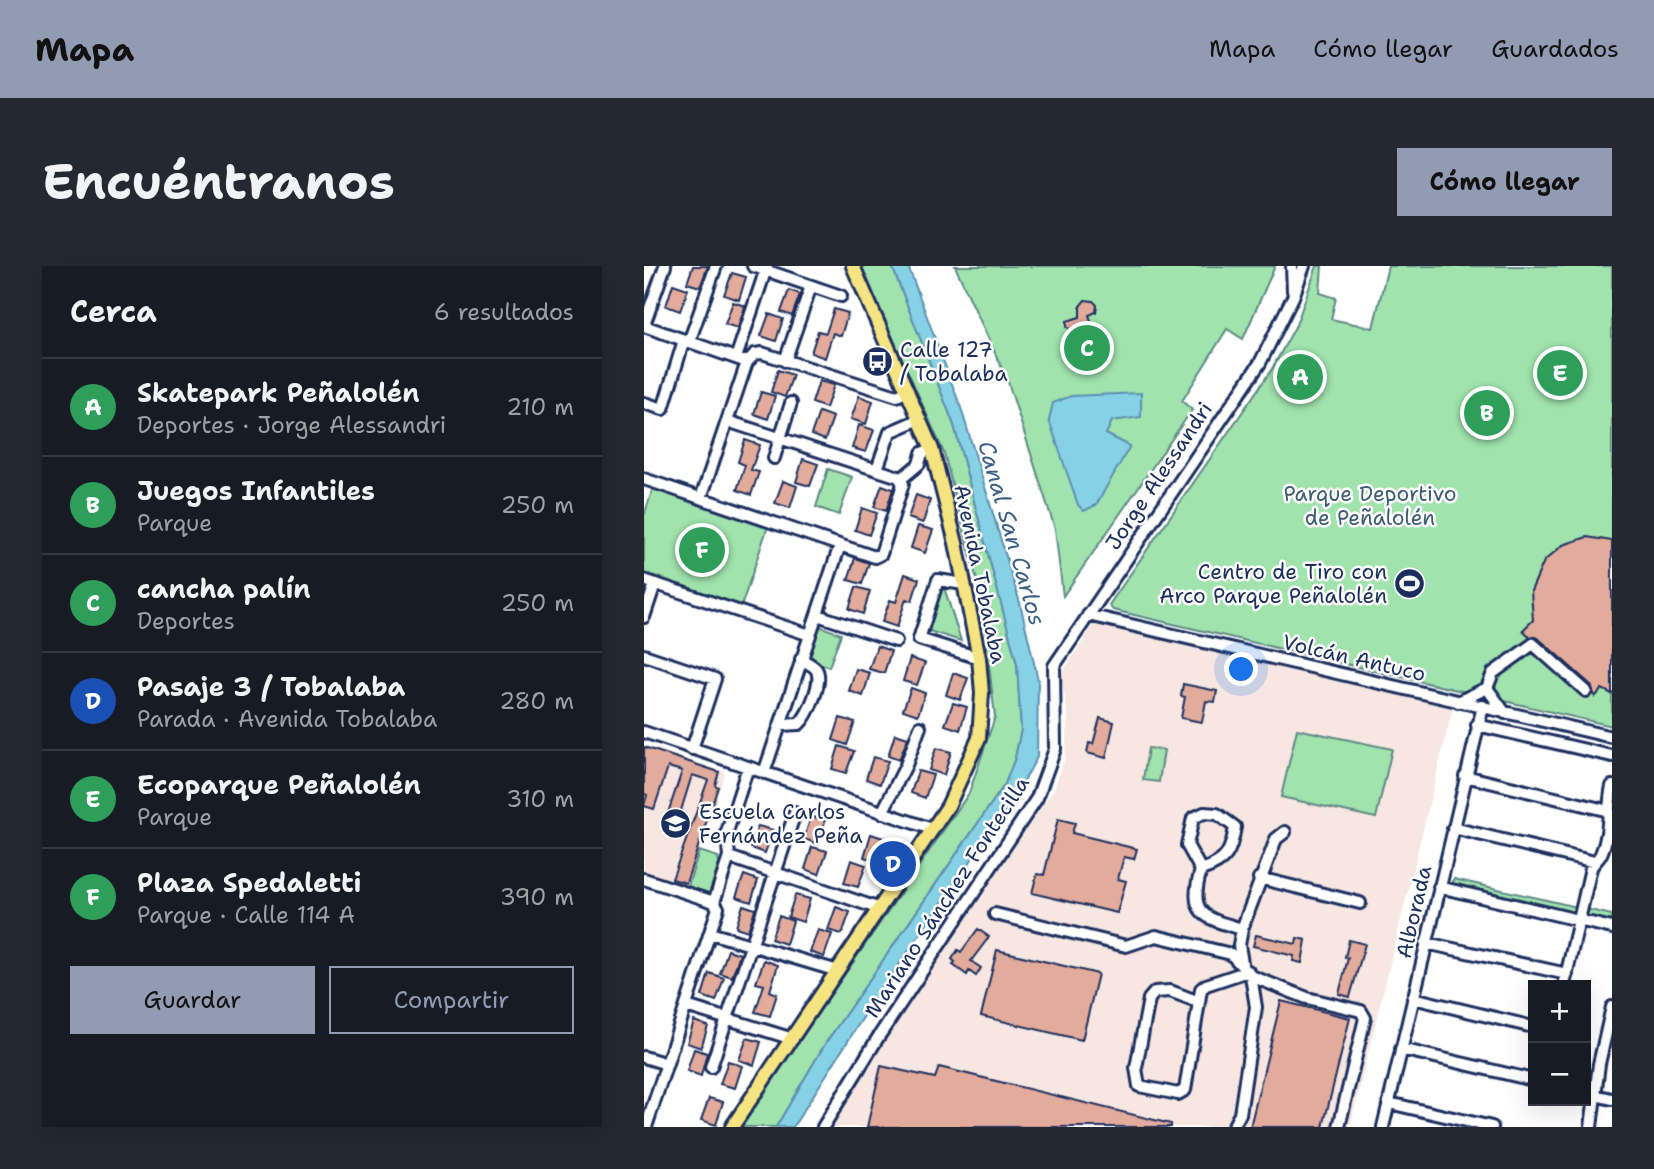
<!DOCTYPE html>
<html lang="es">
<head>
<meta charset="utf-8">
<style>
  :root { --surface:#171b24; --page:#242831; --text:#f1f3f6; --muted:#9ea1a6; --line:#363941; --accent:#919bb2 }
  body { margin:0; font-family:"Shantell Sans",sans-serif; background:var(--page); color:var(--text) }
  .controls { position:absolute; right:21px; bottom:21px; display:grid; overflow:hidden; border-radius:0px; box-shadow:0 7px 28px #0002 }
  .controls button { width:63px; height:63px; display:grid; place-items:center; padding:0; border:0; border-bottom:2px solid var(--line); background:var(--surface); color:var(--text); font:35px sans-serif }
  .you { position:absolute; left:598px; top:404px; width:24px; height:24px; margin:-18px; border:5px solid #fff; border-radius:50%; background:#1a73e8; box-shadow:0 0 0 10px #1a73e833 }
  .badge { display:grid; place-items:center; width:46px; height:46px; border-radius:50%; background:var(--accent); color:#fff; font-size:23px; font-weight:700 }
  .pin { position:absolute; translate:-50% -50%; border:4px solid #fff; box-shadow:0 2px 7px #0006 }
  .list { margin:0; padding:0; list-style:none }
  h2 { display:flex; justify-content:space-between; align-items:center; height:91px; margin:0; padding:0 28px; font-size:30px }
  h2 small { font-size:23px; font-weight:400; color:var(--muted) }
  .list li { display:grid; grid-template-columns:46px 1fr auto; gap:21px; align-items:center; box-sizing:border-box; height:98px; padding:0 28px; border-top:2px solid var(--line) }
  .list b { display:block; font-size:26px; white-space:nowrap }
  .list p { margin:0; font-size:23px; white-space:nowrap; color:var(--muted) }
  .list em { font-size:23px; font-style:normal; color:var(--muted) }
  .actions { display:flex; gap:14px; padding:21px 28px }
  .actions a { flex:1; padding:16px 0; border:2px solid var(--accent); border-radius:0px; text-align:center; font-size:24px; color:var(--accent) }
  .actions .main { background:var(--accent); color:#111 }
  .map { position:relative; flex:none; width:968px; height:861px; overflow:hidden; border-radius:0px }
  header { display:flex; align-items:center; gap:42px; box-sizing:border-box; height:98px; padding:0 35px; background:var(--accent); color:#111 }
  header strong { font-size:33px }
  nav { display:flex; gap:38px; margin-inline-start:auto; font-size:24px }
  .intro { display:flex; align-items:center; justify-content:space-between; box-sizing:border-box; height:168px; padding:0 42px }
  h1 { margin:0; font-size:49px }
  .button { padding:18px 32px; border-radius:0px; background:var(--accent); color:#111; font-size:24px; font-weight:700 }
  main { display:flex; gap:42px; padding:0 42px }
  aside { flex:1; background:var(--surface); border-radius:0px; box-shadow:0 7px 28px #0002 }
  .map>svg:first-child { display:block }
  .built { fill:#f7e6e1 }
  .green { fill:#a0e3ad; stroke:#5e8986; stroke-width:2 }
  .water { fill:#87d1e7; stroke:#5c90b0; stroke-width:2 }
  .building { fill:#e3ab9b; stroke:#1b2f5e; stroke-width:2 }
  .lines { fill:none; stroke-linecap:round; stroke-linejoin:round }
  .minor-casing { stroke:#1b2f5e; stroke-width:16 }
  .major-casing { stroke:#1b2f5e; stroke-width:18 }
  .minor { stroke:#fff; stroke-width:10 }
  .major { stroke:#f6e381; stroke-width:12 }
  .labels { text-anchor:middle; dominant-baseline:central; stroke-width:5; stroke-linejoin:round; paint-order:stroke }
  .poi-label { font-size:21px; fill:#1b2f5e; stroke:#fff; text-anchor:start }
  .street-label { font-size:21px; fill:#1b2f5e; stroke:#fff }
  .park-label { font-size:21px; fill:#3c5c72; stroke:#fff }
  .water-label { font-size:23px; font-style:italic; fill:#3b6087; stroke:#fff }
</style>
</head>
<body>
<header>
<strong>Mapa</strong>
<nav><a>Mapa</a><a>Cómo llegar</a><a>Guardados</a></nav>
</header>
<div class="intro"><h1>Encuéntranos</h1><a class="button">Cómo llegar</a></div>
<main>
<aside>
<h2>Cerca<small>6 resultados</small></h2>
<ul class="list">
<li><span class="badge" style="background:#2e9e5b">A</span><div><b>Skatepark Peñalolén</b><p>Deportes · Jorge Alessandri</p></div><em>210 m</em></li>
<li><span class="badge" style="background:#2e9e5b">B</span><div><b>Juegos Infantiles</b><p>Parque</p></div><em>250 m</em></li>
<li><span class="badge" style="background:#2e9e5b">C</span><div><b>cancha palín</b><p>Deportes</p></div><em>250 m</em></li>
<li><span class="badge" style="background:#1a4fb4">D</span><div><b>Pasaje 3 / Tobalaba</b><p>Parada · Avenida Tobalaba</p></div><em>280 m</em></li>
<li><span class="badge" style="background:#2e9e5b">E</span><div><b>Ecoparque Peñalolén</b><p>Parque</p></div><em>310 m</em></li>
<li><span class="badge" style="background:#2e9e5b">F</span><div><b>Plaza Spedaletti</b><p>Parque · Calle 114 A</p></div><em>390 m</em></li>
</ul>
<div class="actions"><a class="main">Guardar</a><a>Compartir</a></div>
</aside>
<div class="map">
<svg width="968" height="861" viewBox="0 0 968 861">
  <rect width="100%" height="100%" fill="#fff"/>
  <filter id="ink" filterUnits="userSpaceOnUse"><feTurbulence type="fractalNoise" baseFrequency=".0143" numOctaves="2"/><feDisplacementMap in="SourceGraphic" scale="14" xChannelSelector="R" yChannelSelector="G"/><feConvolveMatrix kernelMatrix="1 2 1 2 8 2 1 2 1" color-interpolation-filters="sRGB"/></filter>
  <g filter="url(#ink)">
    <!-- built -->
    <path class="built" d="M451,356L809,441L706,861H188L255,751L410,523L421,492L424,451L417,409Z
      M0,479L81,506L42,624L0,610Z"/>
    <!-- green -->
    <path class="green" d="M217,0H248L310,159L373,398L377,464L371,492L361,518L181,778L132,861H96L325,527L351,451L337,330L300,187Z
      M311,0H631L599,73L583,63L538,135L548,144L419,330L411,263L363,113Z
      M673,0H678L676,27L692,32L687,53L729,62L744,0H968V460L469,344L465,339L628,103L652,59Z
      M184,203L208,211L195,249L172,241Z
      M9,222L124,260L97,341L0,309V250Z
      M298,315L317,375L282,364Z
      M175,360L197,368L185,401L166,394L165,389Z
      M653,463L748,483L732,552L637,531Z
      M504,482L520,484L515,516L499,514Z
      M55,585L74,591L75,598L64,630L43,623Z
      M810,613L968,649V656L808,618Z"/>
    <!-- water -->
    <path class="water" d="M248,0H264L317,142L376,337L394,414L393,491L373,528L225,742L149,861H132L181,778L361,518L371,492L377,464L373,398L310,159Z
      M497,127V151L468,155L462,168L486,180L452,239L440,245L434,239L405,154L409,137L427,130Z"/>
    <!-- building -->
    <path class="building" d="M49,0H64L56,21L43,17Z
      M88,7L102,11L95,34L80,29Z
      M29,18L44,23L36,45L22,40Z
      M145,24L156,28L148,50L137,46Z
      M441,34L449,35L453,39L452,46L445,49L449,61L444,66L430,65L423,61V55L436,51V40Z
      M89,36L101,40L94,62L81,58Z
      M190,43L204,47L197,70L189,67L181,92L167,87L174,65L182,67Z
      M125,48L139,53L132,75L117,70Z
      M134,104L149,109L141,131L127,126Z
      M175,115L190,119L182,142L168,137Z
      M117,126L131,130L124,153L110,148Z
      M215,130L229,135L222,158L207,153Z
      M175,146L189,151L181,174L167,169Z
      M215,159L230,164L222,186L208,182Z
      M101,174L116,179L107,204L115,206L107,229L93,224L101,199L94,196Z
      M159,193L174,198L166,220L152,216Z
      M139,215L153,220L146,242L131,237Z
      M238,219L249,223L242,245L230,241Z
      M272,229L286,234L279,257L264,252Z
      M218,242L233,247L225,269L211,264Z
      M274,260L289,264L281,287L267,282Z
      M943,271L968,275V428L958,423L951,431L947,419L894,372L886,371L879,364L889,354L887,325L900,295L919,279Z
      M211,292L225,297L218,318L204,314Z
      M261,308L275,313L268,335L262,333L253,361L238,356L246,334L252,336Z
      M212,321L226,325L219,348L205,343Z
      M233,380L247,385L240,407L225,403Z
      M266,392L281,397L273,419L259,415Z
      M212,403L226,407L219,430L205,425Z
      M309,407L324,412L316,434L302,429Z
      M539,418L573,425L571,436L562,435L558,456L537,452L541,431L537,430Z
      M267,422L281,427L274,449L259,444Z
      M309,437L323,441L316,464L301,459Z
      M196,452L211,456L203,479L189,474Z
      M456,452L470,456L462,492L443,487L445,477L449,478Z
      M251,468L264,472L255,494L244,490Z
      M195,480L210,485L202,507L188,503Z
      M0,481L75,506L71,519L74,521L42,617L28,613L64,514L48,509L35,551L24,547L38,505L24,501L10,543L0,540L3,529L0,528Z
      M292,482L307,486L300,509L285,504Z
      M229,491L244,495L236,518L222,513Z
      M274,505L289,509L281,532L267,527Z
      M167,550L181,555L174,578L160,573Z
      M414,553L431,557L428,567L493,583L490,593L480,591L474,613L482,615L473,647L388,627L393,608L400,609Z
      M114,560L129,564L121,587L107,582Z
      M227,568L242,573L234,596L220,591Z
      M168,581L183,585L175,608L161,603Z
      M207,594L222,599L214,621L200,617Z
      M100,609L114,614L107,636L92,631Z
      M151,629L166,633L159,656L144,651Z
      M99,639L111,643L104,665L92,661Z
      M192,641L206,646L198,668L184,664Z
      M135,650L149,655L142,678L127,673Z
      M334,663L345,671L327,695L337,702L332,710L325,705L323,709L309,699L311,696L308,693L314,684L317,686Z
      M174,664L188,668L180,691L166,686Z
      M612,669L652,678L653,672L662,674L658,697L649,695L650,690L609,680Z
      M705,674L721,678L706,731L695,728L704,692L701,691Z
      M84,684L96,688L88,711L76,707Z
      M353,684L454,708L438,774L337,750Z
      M120,694L134,699L126,725L133,728L126,750L111,746L120,719L112,717Z
      M65,707L80,712L72,735L58,730Z
      M637,735L706,752L679,861H606Z
      M50,755L64,760L57,782L43,777Z
      M103,772L117,776L110,799L95,794Z
      M50,783L63,787L57,810L43,805Z
      M84,795L98,800L91,822L76,818Z
      M237,800L291,812L295,801L527,858V861H223Z
      M65,832L79,836L72,859L57,854Z"/>
    <g class="lines">
      <defs>
        <path id="minor" d="M109,0L197,30
          M648,0L649,25
          M0,59L21,0
          M0,60L103,96
          M45,76L72,0
          M92,92L123,0
          M141,95L167,20
          M0,137L19,143L40,74
          M130,192L147,137
          M233,203L246,166L276,153
          M0,213L231,291L237,288L259,218L255,211L83,155
          M257,213L275,198L278,187L288,183
          M57,232L103,96L111,88L118,87L253,130L264,125
          M0,314L166,369
          M320,318L294,314L275,373L335,392
          M173,349L252,375
          M444,349L968,471
          M0,351L11,318
          M0,389L71,413L48,483
          M843,422L849,407L889,378L942,425
          M814,436L843,422L861,447
          M136,459L155,458C164,450 180,414 172,403C169,399 162,396 157,393
          M833,459L968,490
          M0,466L288,563
          M120,507L196,279
          M821,510L965,545
          M238,547L262,499L276,461
          M560,547L573,548L591,561C587,586 583,596 557,604L543,579L549,552Z
          M809,562L951,596
          M85,591L236,643
          M557,604C544,648 559,652 598,663
          M615,612L716,637
          M0,613L70,636
          M795,621L968,662
          M351,648L482,680L512,670L587,688L607,710L612,741L596,848L589,861
          M66,667L194,705
          M782,677L923,708
          M598,697L595,679L598,663L632,573L641,566
          M607,710L663,732L717,745L721,752L695,861
          M920,719L947,602C949,597 954,594 957,588C967,566 963,542 968,520
          M769,732L889,761
          M555,736L541,824L534,828L495,820L492,802L505,733L511,726L526,725L555,736L557,723L562,719L604,705
          M42,740L149,773
          M757,783L889,814
          M0,791L23,798
          M67,801L151,547
          M942,827L968,833
          M745,837L848,861
          M2,861L74,642L70,636L85,591L83,566L104,501
          M179,861L235,770L393,532L411,483L410,400L616,97L649,31L660,0
          M739,861L839,440
          M947,861L955,798L968,741"/>
        <path id="major" d="M88,861L304,540L335,472L338,427L335,392L312,277L288,183L209,0"/>
      </defs>
      <!-- minor casing -->
      <use href="#minor" class="minor-casing"/>
      <!-- major casing -->
      <use href="#major" class="major-casing"/>
      <!-- minor -->
      <use href="#minor" class="minor"/>
      <!-- major -->
      <use href="#major" class="major"/>
    </g>
  </g>
  <!-- icons -->
  <defs>
    <symbol id="bus-disc" viewBox="-11 -11 22 22"><circle r="9.5" fill="#1b2f5e" stroke="#fff"/><path d="M-5-6H5V4H4V6H2V4H-2V6H-4V4H-5ZM-3.5-4V0h7V-4ZM-3.5 1.2v1.5H-2V1.2ZM2 1.2v1.5H3.5V1.2Z" fill="#fff"/></symbol>
    <symbol id="stadium-disc" viewBox="-11 -11 22 22"><circle r="9.5" fill="#1b2f5e" stroke="#fff"/><path d="M0-5a6.5 5 0 1 0 0 10a6.5 5 0 1 0 0-10ZM-3.5-1.8h7v3.6h-7Z" fill="#fff"/></symbol>
    <symbol id="school-disc" viewBox="-11 -11 22 22"><circle r="9.5" fill="#1b2f5e" stroke="#fff"/><path d="M0-5L7-2L0 1L-7-2ZM-4 1L0 2.5L4 1V4Q0 6-4 4Z" fill="#fff"/></symbol>
  </defs>
  <g fill-rule="evenodd">
    <use href="#bus-disc" x="216" y="78" width="35" height="35"/>
    <use href="#stadium-disc" x="748" y="300" width="35" height="35"/>
    <use href="#school-disc" x="14" y="540" width="35" height="35"/>
  </g>
  <g class="labels">
    <!-- poi labels -->
    <g class="poi-label">
      <text x="256" y="84">Calle 127<tspan x="256" dy="24">/ Tobalaba</tspan></text>
      <text x="743" y="306" text-anchor="end">Centro de Tiro con<tspan x="743" dy="24">Arco Parque Peñalolén</tspan></text>
      <text x="55" y="546">Escuela Carlos<tspan x="55" dy="24">Fernández Peña</tspan></text>
    </g>
    <!-- street labels -->
    <g class="street-label">
      <text transform="translate(515 210) rotate(-56)">Jorge Alessandri</text>
      <text transform="translate(336 308) rotate(78)">Avenida Tobalaba</text>
      <text transform="translate(710 392) rotate(13)">Volcán Antuco</text>
      <text transform="translate(303 631) rotate(-57)">Mariano Sánchez Fontecilla</text>
      <text transform="translate(770 646) rotate(-77)">Alborada</text>
    </g>
    <!-- park labels -->
    <g class="park-label">
      <text x="726" y="228">Parque Deportivo<tspan x="726" dy="24">de Peñalolén</tspan></text>
    </g>
    <!-- water labels -->
    <g class="water-label">
      <text transform="translate(368 267) rotate(74)">Canal San Carlos</text>
    </g>
  </g>
</svg>
<div class="controls">
<button>+</button>
<button>−</button>
</div>
<div class="you"></div>
<div class="pin badge" style="left:656px;top:111px;background:#2e9e5b">A</div>
<div class="pin badge" style="left:843px;top:147px;background:#2e9e5b">B</div>
<div class="pin badge" style="left:443px;top:82px;background:#2e9e5b">C</div>
<div class="pin badge" style="left:249px;top:598px;background:#1a4fb4">D</div>
<div class="pin badge" style="left:916px;top:107px;background:#2e9e5b">E</div>
<div class="pin badge" style="left:58px;top:284px;background:#2e9e5b">F</div>
</div>
</main>
</body>
</html>
